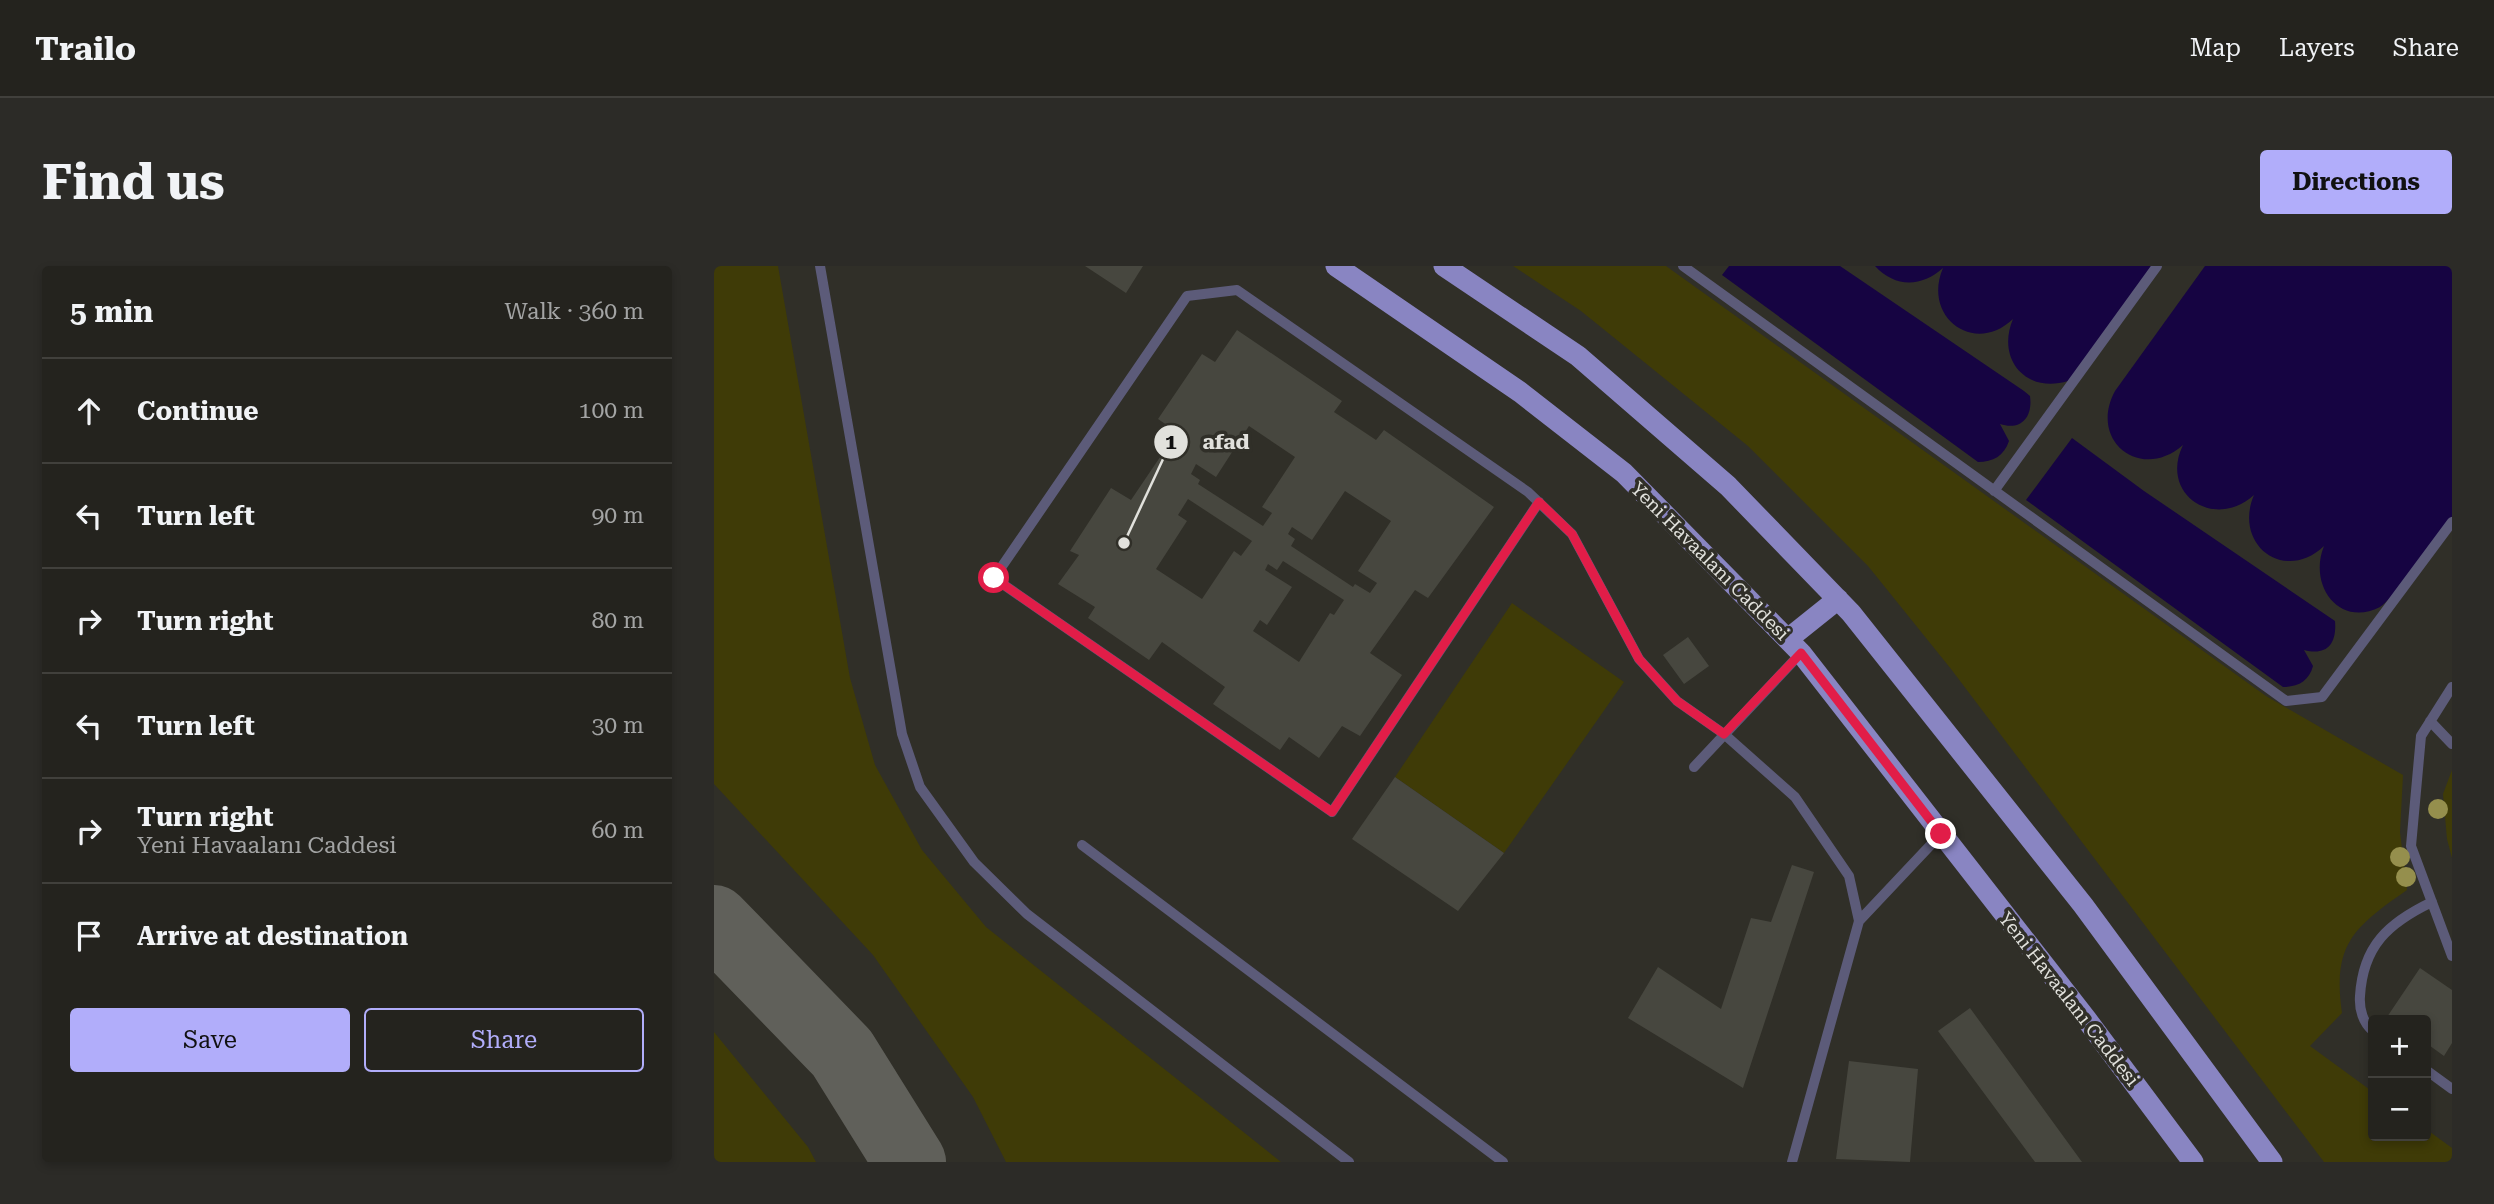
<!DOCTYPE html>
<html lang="en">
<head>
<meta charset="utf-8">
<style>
  :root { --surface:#24231e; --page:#2c2b27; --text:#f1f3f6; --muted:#a3a4a4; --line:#41403c; --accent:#b1adfa }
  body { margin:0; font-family:"Roboto Serif",serif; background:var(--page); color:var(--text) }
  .controls { position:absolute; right:21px; bottom:21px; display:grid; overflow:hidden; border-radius:7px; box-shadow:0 4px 10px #0003 }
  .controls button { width:63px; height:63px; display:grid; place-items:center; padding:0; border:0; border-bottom:2px solid var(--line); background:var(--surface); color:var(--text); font:35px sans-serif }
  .stop { position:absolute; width:21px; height:21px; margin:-16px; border:5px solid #e11d48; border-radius:50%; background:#fff }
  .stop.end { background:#e11d48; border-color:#fff; box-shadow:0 2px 7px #0008 }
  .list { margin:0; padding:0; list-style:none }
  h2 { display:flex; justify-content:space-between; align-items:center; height:91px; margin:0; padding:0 28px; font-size:30px }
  h2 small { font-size:23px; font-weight:400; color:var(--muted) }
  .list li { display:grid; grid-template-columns:46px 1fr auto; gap:21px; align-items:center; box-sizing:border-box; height:105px; padding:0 28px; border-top:2px solid var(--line) }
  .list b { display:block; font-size:26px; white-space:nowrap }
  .list p { margin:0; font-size:23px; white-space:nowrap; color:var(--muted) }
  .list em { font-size:23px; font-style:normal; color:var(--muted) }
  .actions { display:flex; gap:14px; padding:21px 28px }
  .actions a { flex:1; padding:16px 0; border:2px solid var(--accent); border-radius:7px; text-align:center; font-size:24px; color:var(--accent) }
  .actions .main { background:var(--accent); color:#111 }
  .icon { flex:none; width:38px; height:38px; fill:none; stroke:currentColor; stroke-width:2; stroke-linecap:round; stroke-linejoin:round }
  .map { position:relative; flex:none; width:1738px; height:896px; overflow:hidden; border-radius:7px }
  header { display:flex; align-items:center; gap:42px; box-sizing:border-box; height:98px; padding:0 35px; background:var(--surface); border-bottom:2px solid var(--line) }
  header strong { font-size:33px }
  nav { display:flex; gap:38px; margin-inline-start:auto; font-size:24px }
  .intro { display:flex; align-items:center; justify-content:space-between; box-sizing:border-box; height:168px; padding:0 42px }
  h1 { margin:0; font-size:49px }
  .button { padding:18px 32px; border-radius:7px; background:var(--accent); color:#111; font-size:24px; font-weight:700 }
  main { display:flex; gap:42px; padding:0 42px }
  aside { flex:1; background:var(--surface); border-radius:7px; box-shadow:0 4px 10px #0003 }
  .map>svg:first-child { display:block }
  .green { fill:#3f3b07 }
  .water { fill:#160442 }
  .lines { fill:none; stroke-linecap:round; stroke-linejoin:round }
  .taxiway { stroke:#60605a; stroke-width:72 }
  .building { fill:#47473f; fill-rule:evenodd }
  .lane { stroke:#5c5b79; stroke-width:10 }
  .primary { stroke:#8985c2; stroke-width:21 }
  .tree { fill:#958f4d }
  .route { stroke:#e11d48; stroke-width:9 }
  .labels { text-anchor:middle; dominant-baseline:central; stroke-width:7; stroke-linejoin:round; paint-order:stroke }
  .street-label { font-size:19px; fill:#e1e1dc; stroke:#302f28 }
  .leader { fill:none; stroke:#e1e1dc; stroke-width:2.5 }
  .callout-dot { fill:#e1e1dc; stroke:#302f28; stroke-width:2.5 }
  .mark-label { font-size:21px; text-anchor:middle; font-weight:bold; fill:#111 }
  .callout-label { font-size:21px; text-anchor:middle; font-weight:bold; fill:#e1e1dc; stroke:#302f28; stroke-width:7; stroke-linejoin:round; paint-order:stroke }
</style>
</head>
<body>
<header>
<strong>Trailo</strong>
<nav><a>Map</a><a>Layers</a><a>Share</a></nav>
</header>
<div class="intro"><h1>Find us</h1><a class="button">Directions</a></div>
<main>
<aside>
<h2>5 min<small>Walk · 360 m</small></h2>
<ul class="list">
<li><svg class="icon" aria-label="ahead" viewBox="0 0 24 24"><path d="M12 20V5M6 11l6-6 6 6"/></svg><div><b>Continue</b></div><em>100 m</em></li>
<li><svg class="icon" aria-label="left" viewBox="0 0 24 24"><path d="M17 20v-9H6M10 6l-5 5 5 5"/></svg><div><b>Turn left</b></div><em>90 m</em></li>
<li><svg class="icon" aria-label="right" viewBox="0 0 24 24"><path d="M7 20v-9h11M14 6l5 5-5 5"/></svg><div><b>Turn right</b></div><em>80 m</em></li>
<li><svg class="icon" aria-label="left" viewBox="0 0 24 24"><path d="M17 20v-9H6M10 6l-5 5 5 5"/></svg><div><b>Turn left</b></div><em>30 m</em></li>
<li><svg class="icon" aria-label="right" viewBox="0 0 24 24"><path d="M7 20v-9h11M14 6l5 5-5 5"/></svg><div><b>Turn right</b><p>Yeni Havaalanı Caddesi</p></div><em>60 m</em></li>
<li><svg class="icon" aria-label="arrive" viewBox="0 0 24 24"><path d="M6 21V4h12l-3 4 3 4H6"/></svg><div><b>Arrive at destination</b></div></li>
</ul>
<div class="actions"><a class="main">Save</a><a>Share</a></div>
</aside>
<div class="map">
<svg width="1738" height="896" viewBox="0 0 1738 896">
  <rect width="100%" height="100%" fill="#302f28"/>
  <!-- green -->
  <path class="green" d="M0,0H64L136,412L161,499L208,584L272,661L567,896H292L259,831L159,689L0,518Z
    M799,0H952L1552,430L1689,509L1686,566L1693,624C1640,661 1618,678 1628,747L1596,780L1659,826V870H1712V863L1738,882V896H1610L1237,403L1154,300L1034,180L867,45Z
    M798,337L910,416L790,587L681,511Z
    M1738,504V592L1733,573L1729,528Z
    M0,766L94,881L102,896H0Z"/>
  <!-- water -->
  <path class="water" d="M1015,0H1126L1310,125L1316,130C1319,151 1307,165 1286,158L1295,175C1290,190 1279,196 1264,196L1008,9Z
    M1161,0H1444L1354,115C1312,128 1282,93 1299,53C1260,90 1208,51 1229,2C1208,21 1181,22 1161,0Z
    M1491,0H1738C1738,62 1738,124 1738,186C1738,200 1738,238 1738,250C1735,261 1677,336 1666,341C1625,362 1594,319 1610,280C1570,318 1519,278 1540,229C1500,265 1445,228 1469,179C1427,216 1374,175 1401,125Z
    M1358,172L1430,225L1621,355C1623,378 1613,390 1590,384L1599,400C1595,415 1584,421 1569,421L1312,234Z"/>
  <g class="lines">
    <!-- taxiway -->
    <path class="taxiway" d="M0,655L128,787L196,896"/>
  </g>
  <!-- building -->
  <path class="building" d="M371,0H429L412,27Z
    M523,64L628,135L620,146L662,174L670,164L780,241L714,332L701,324L656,387L688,409L646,470L628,460L605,492L575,471L566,484L499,438L511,421L448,376L435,394L374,352L381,341L344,318L365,289L356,285L397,222L417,234L463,166L444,153L488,88L501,96ZM535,160L581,191L548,241L558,247L549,260L484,218L486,214L477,208L482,198L502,211ZM631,225L677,255L644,305L663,317L656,327L641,318L639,321L577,280L581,273L574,268L578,261L598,274ZM474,233L538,275L527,290L520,285L488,333L442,303L473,255L464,249ZM569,295L630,334L620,349L616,347L585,396L539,365L546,354L553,359L578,321L551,304L554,298L563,304Z
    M974,371L995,400L970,418L949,389Z
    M681,511L790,587L744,645L638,573Z
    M1078,599L1100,606L1029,822L914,752L944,701L1007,743L1037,652L1057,656Z
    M1706,702L1738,724V777L1730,790L1712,777V754H1678L1673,751Z
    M1256,742L1368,896H1321L1224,765Z
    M1135,795L1204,803L1196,896L1122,893Z"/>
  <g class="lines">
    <!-- lane -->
    <path class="lane" d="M106,0L188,468L206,521L260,596L313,648L635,896
      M969,0L1572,435L1608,431L1738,256
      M1280,225L1443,0
      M825,236L618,546L280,312L473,30L523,24L814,226L858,268L925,393L963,435L1010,468L1081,531L1135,610L1145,655
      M1738,421L1707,470L1697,580L1738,690
      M1716,455L1738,478
      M980,501L1087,387
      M368,579L789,896
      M1659,765C1649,757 1645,743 1646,730C1649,680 1674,657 1718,636
      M1712,804L1738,823
      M1078,896L1145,655L1227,568"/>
    <!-- primary -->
    <path class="primary" d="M622,0L806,126L910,207L1087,387L1373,754L1479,896
      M730,0L864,90L1014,220L1137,347L1369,639L1558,896
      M1074,373L1124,333"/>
  </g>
  <!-- trees -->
  <g class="tree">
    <circle cx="1724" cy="543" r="10"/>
    <circle cx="1686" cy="591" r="10"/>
    <circle cx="1692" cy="611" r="10"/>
  </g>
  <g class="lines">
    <!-- route -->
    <path class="route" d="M280,312L618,546L825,236L858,268L925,393L963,435L1010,468L1087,387L1227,568"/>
  </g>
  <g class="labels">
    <!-- street labels -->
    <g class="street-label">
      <text transform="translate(996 295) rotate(45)">Yeni Havaalanı Caddesi</text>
      <text transform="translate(1355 733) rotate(52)">Yeni Havaalanı Caddesi</text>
    </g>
  </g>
  <!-- callouts -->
  <path class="leader" d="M410 277L457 176"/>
  <g class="callout-dot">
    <circle cx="410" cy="277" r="7"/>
    <circle cx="457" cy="176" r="18"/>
  </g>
  <g class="mark-label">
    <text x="457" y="183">1</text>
  </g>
  <g class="callout-label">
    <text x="512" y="183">afad</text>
  </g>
</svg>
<div class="controls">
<button>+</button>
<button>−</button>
</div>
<div class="stop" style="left:280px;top:312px"></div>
<div class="stop end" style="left:1227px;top:568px"></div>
</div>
</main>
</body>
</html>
